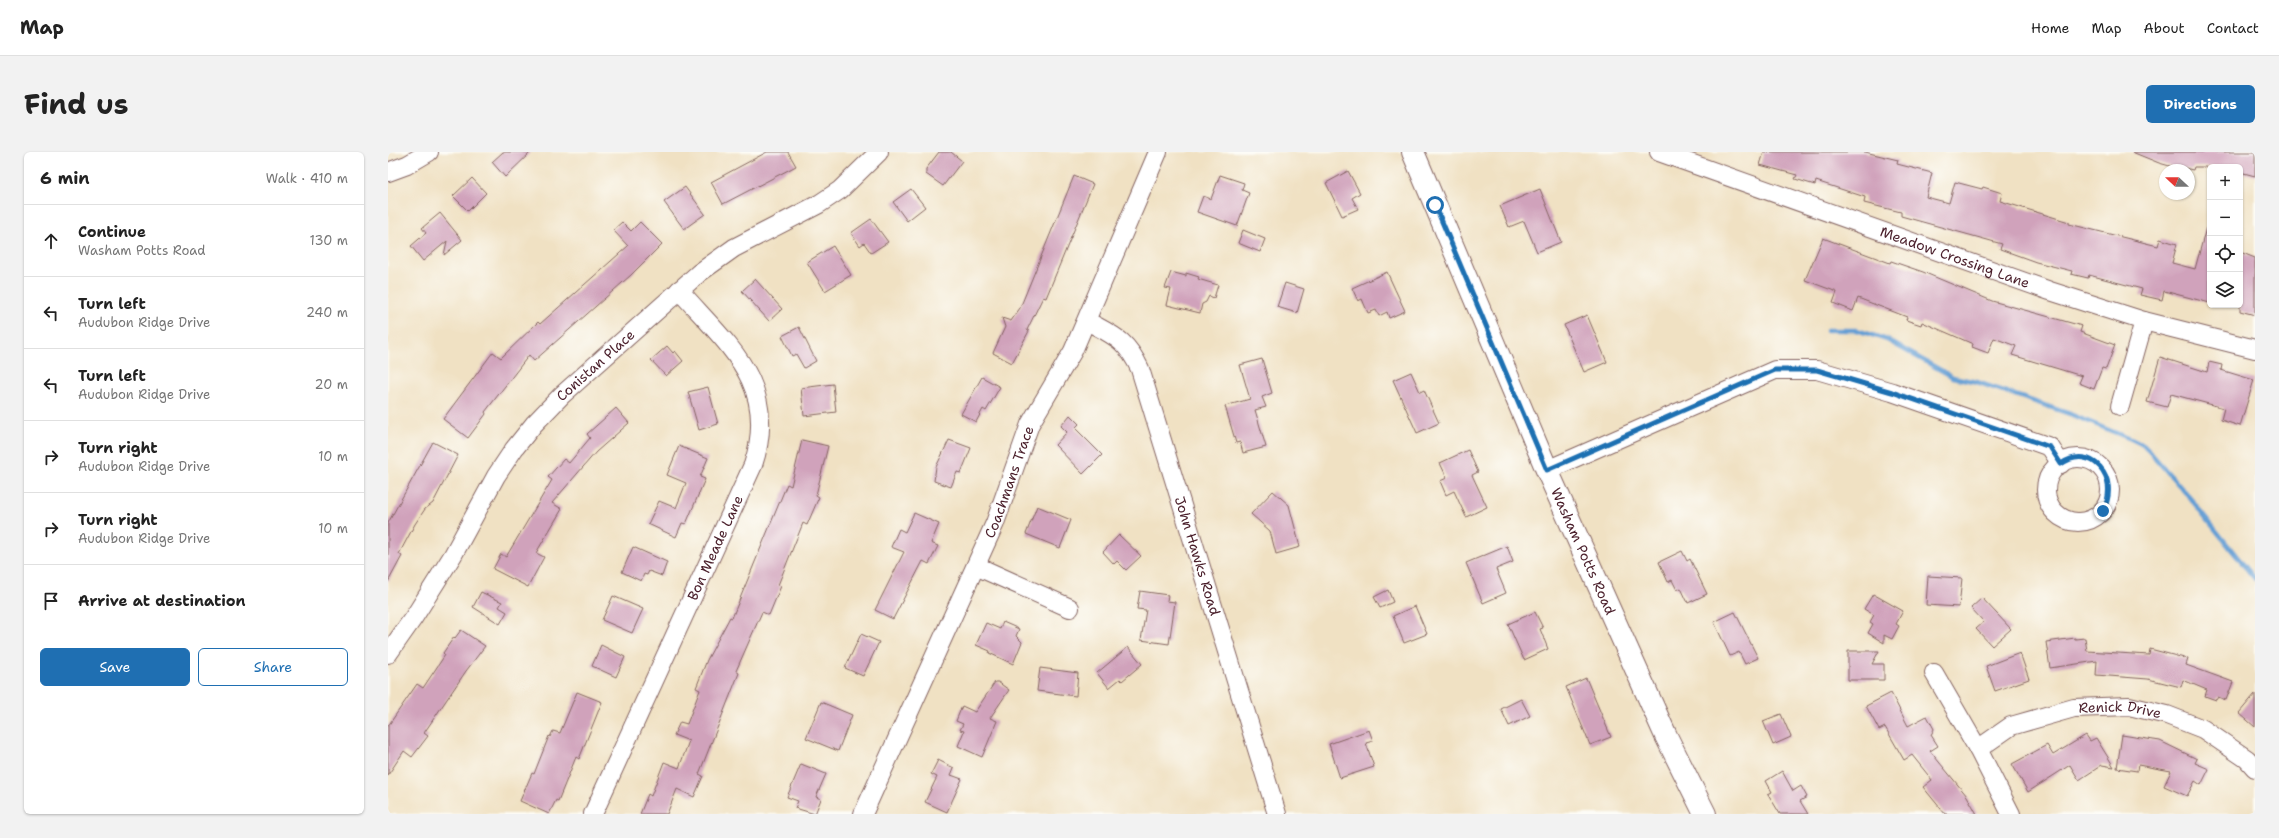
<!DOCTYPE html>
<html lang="en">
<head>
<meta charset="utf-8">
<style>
  :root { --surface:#fff; --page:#f2f2f2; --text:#222; --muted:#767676; --line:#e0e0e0; --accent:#1f6fb2 }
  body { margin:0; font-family:"Shantell Sans",sans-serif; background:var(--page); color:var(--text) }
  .controls { position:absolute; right:12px; top:12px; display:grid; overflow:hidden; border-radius:6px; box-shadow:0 1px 3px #0004 }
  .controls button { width:36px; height:36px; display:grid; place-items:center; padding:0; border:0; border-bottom:1px solid var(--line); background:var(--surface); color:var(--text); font:20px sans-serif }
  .compass { position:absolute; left:1771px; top:12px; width:36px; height:36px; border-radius:50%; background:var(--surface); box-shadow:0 1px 3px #0004; rotate:292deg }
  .stop { position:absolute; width:12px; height:12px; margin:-9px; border:3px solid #1f6fb2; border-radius:50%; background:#fff }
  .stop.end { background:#1f6fb2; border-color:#fff; box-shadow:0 1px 4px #0008 }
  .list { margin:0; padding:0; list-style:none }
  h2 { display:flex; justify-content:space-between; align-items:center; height:52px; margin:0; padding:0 16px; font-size:17px }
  h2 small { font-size:13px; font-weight:400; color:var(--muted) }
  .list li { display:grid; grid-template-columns:26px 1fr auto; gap:12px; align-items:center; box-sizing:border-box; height:72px; padding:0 16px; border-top:1px solid var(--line) }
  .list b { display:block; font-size:15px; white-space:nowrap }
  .list p { margin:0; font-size:13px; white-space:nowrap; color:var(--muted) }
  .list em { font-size:13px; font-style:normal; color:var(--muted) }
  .actions { display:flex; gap:8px; padding:12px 16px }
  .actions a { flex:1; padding:9px 0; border:1px solid var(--accent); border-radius:6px; text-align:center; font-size:14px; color:var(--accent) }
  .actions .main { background:var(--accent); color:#fff }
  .icon { flex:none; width:22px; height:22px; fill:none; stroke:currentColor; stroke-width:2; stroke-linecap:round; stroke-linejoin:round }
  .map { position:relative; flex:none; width:1867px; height:662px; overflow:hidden; border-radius:6px }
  header { display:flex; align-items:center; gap:24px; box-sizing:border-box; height:56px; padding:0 20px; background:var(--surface); border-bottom:1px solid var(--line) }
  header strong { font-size:19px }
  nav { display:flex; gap:22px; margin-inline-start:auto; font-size:14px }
  .intro { display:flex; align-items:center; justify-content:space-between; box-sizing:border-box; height:96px; padding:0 24px }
  h1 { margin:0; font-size:28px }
  .button { padding:10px 18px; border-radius:6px; background:var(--accent); color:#fff; font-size:14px; font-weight:700 }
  main { display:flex; gap:24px; padding:0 24px }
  aside { flex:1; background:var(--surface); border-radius:6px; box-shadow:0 1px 3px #0004 }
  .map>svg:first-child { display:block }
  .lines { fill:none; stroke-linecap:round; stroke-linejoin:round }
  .stream { stroke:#659fd4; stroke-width:4.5 }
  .building { fill:#d0a2bb }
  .minor-casing { stroke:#846360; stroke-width:20 }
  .tertiary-casing { stroke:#846360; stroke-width:24 }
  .minor { stroke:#fff; stroke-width:18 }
  .tertiary { stroke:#fff; stroke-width:22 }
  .route { stroke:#1f6fb2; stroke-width:5 }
  .labels { text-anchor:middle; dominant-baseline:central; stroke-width:3; stroke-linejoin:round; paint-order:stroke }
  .street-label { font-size:14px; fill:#4a1f2b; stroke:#fdfcf7 }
</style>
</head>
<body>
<header>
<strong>Map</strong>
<nav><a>Home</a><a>Map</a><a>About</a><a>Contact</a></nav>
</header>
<div class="intro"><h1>Find us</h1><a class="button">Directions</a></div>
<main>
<aside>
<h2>6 min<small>Walk · 410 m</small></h2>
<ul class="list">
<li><svg class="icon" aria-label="ahead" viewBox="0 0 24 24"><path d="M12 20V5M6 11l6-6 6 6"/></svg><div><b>Continue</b><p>Washam Potts Road</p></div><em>130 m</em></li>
<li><svg class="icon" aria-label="left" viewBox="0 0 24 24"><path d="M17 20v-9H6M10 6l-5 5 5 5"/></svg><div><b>Turn left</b><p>Audubon Ridge Drive</p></div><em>240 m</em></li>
<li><svg class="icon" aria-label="left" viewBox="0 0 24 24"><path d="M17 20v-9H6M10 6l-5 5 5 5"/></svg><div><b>Turn left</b><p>Audubon Ridge Drive</p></div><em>20 m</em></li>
<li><svg class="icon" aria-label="right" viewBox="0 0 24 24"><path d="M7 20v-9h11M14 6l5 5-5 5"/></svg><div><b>Turn right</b><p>Audubon Ridge Drive</p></div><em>10 m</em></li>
<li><svg class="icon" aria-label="right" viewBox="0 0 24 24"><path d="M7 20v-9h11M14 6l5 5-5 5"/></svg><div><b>Turn right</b><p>Audubon Ridge Drive</p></div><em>10 m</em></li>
<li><svg class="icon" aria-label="arrive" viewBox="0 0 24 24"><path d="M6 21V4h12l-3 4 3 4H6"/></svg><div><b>Arrive at destination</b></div></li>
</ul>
<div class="actions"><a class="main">Save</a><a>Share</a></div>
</aside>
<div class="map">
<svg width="1867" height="662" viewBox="0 0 1867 662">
  <rect width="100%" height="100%" fill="#fdfcf7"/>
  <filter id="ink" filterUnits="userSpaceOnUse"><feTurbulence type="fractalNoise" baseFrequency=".025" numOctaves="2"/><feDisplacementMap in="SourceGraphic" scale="8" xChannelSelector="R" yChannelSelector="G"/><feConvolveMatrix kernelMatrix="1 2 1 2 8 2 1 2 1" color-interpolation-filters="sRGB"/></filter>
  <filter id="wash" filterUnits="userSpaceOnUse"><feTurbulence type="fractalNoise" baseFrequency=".012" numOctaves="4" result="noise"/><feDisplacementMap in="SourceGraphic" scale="16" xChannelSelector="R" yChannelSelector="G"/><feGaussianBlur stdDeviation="0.9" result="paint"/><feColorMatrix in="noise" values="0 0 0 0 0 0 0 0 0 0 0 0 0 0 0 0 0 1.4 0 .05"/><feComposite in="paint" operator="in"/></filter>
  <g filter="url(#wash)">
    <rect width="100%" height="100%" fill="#f0e1c3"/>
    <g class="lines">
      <!-- stream -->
      <path class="stream" d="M1439,178H1469L1499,188L1565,225L1589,230L1682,262L1755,292L1802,346L1867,427"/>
    </g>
    <g id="blocks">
      <!-- building -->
      <path class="building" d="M115,0H143L117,25L104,10Z
        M379,0H400L408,14L335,52L323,30Z
        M551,0H563L574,9L555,34L538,22V17Z
        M1376,0H1477L1510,8L1509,12L1544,21L1538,45L1561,51L1567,30L1594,37L1595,35L1614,41L1612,49L1681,70V72L1770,94L1772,87L1789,92L1784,111L1807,117L1818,76L1822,77V151L1776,139L1774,148L1752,143L1754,137L1701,123L1700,126L1683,122L1684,119L1648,110L1612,97L1614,92L1513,64V60L1476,51L1477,45L1428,29L1427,33L1407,27L1409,23L1372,13Z
        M1744,0H1867V24L1852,20V15H1806L1805,18L1796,16V18L1771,11Z
        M960,19L972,41L964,46L970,57L954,64L938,31Z
        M832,23L856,31L854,38L861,41L849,74L809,60L815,44L823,47Z
        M686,24L705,32L658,146L655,145L639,178L641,179L624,211L605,201L617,175L614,166L623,169L632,156Z
        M84,26L98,41L80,59L65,44Z
        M297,35L317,62L296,77L276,50Z
        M523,37L537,55L519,69L505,50Z
        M1152,37L1173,90L1149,100L1136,69L1121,75L1112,54Z
        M52,61L74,88L56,103L59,89L35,109L23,94L38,81L34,76Z
        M483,67L500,90L483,101L476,91L472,94L463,81Z
        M234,70L243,79L252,70L274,92L243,123L146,209L141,203L97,260L98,262L80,286L55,267L105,200L113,206L150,170L152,172L240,94L225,78Z
        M855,78L877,87L872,100L850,91Z
        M1435,86L1502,111L1503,109L1535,120L1604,149L1694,174L1692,180L1727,193L1718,217L1714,216L1706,237L1691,231L1694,224L1624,203L1628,194L1606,186L1600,201L1584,195L1585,192L1534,170L1533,173L1518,168L1519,165L1470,146L1465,159L1445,151L1449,140L1417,128Z
        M445,94L463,123L437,139L419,110Z
        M1852,100L1867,106V163L1852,159Z
        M783,120L798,124V121L811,125L810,127L830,133L826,146L821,144L818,150L814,152L812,161L779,153L783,137L777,136Z
        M999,120L1017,159L1001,166L999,160L991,164L988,158L980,161L974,147L970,149L964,136Z
        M367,127L394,157L381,169L354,139Z
        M897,131L916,137L909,161L889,155Z
        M1199,163L1219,210L1196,220L1176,173Z
        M411,175L428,209L416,216L408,202L404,204L394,184Z
        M279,194L285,201L287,199L295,209L278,224L263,208Z
        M1772,205L1819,220L1821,210L1834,213L1833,218L1866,228L1852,274L1833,268L1836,256L1783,242L1779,255L1759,250Z
        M874,207L884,241L874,245L878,255L867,258L878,295L855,301L852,290L848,291L837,254L862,247L852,213Z
        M1023,220L1032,240L1036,238L1051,271L1029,281L1005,228Z
        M594,225L612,235L598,259L595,257L588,270L573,262Z
        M445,232L448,260L416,264L413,236Z
        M320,235L330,272L311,278L300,240Z
        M228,256L241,271L208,300L164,351L174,357L148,401L156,405L140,435L105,417L113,402L118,405L164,328L160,325L176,307L181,311L202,286L199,282Z
        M682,263L691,272L687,276L714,303L695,322L667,293L679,280L673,274Z
        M414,288L440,294L428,343L431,345L419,373L415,371L390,433L393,434L381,463L374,460L348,519L351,521L311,622L315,624L306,645L289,637L279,662H252L260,642L263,644L276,610L291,616L301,589L286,583L292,570L299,572L312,538L308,536L319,508L342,465L344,466L399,332L403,334Z
        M561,288L583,296L573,321L569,320L563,335L546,329L548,315Z
        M45,290L70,303L45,351L37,357L27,372L11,402L14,404L0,430V371Z
        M291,294L320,306L312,325L317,327L298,372L294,371L288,385L260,372L271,349L288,356L298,331L279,323Z
        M1080,298L1090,320L1084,323L1099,355L1078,365L1066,339L1058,343L1052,329L1059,326L1052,311Z
        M885,339L901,353L912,395L888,402L882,379L863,362Z
        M649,354L683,368L672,396L638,382Z
        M526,361L551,372L543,391L550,394L541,412L535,409L505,467L487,458L516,400L503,395L511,377L517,380Z
        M731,383L753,404L738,418L729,409L726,412L715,400Z
        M1119,394L1125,410L1108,417L1118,441L1095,451L1078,411Z
        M245,395L279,410L274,424L261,419L259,423L256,422L253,429L234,420Z
        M1294,399L1299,409L1302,407L1319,442L1300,451L1293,436L1289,438L1284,428L1280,430L1271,410Z
        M1540,424L1574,426L1571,455L1538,453Z
        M1000,438L1005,450L992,456L986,445Z
        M752,439L780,443L779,449L787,450L781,492L753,488L758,458L749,457Z
        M93,440L114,450L111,455L119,460L112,472L85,455Z
        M1485,442L1515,459L1508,472L1511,474L1504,487L1496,483V491L1480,481L1485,472L1482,470L1486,463L1476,457Z
        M225,444L255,457L244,481L214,468Z
        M1594,446L1623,477L1604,494L1588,477L1596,470L1583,456Z
        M1027,454L1039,482L1016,491L1005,464Z
        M1147,460L1155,476L1152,477L1160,497L1136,508L1120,472Z
        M1347,460L1370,506L1357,512L1351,500L1342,504L1326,470Z
        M615,470L631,477L628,484L634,490L625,512L601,501L602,499L588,493L598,471L612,477Z
        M73,478L97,494L78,519L36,581L40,584L24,605L16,599L0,623V574L29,532L35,536L57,503L55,501L66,485L67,486Z
        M473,482L491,490L475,524L457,516Z
        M1687,486V487L1697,486L1699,499L1761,503L1762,497L1800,507L1798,513L1845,530L1838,548L1830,545L1828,548L1817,544L1819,538L1795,528L1793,535L1760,527L1708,523L1709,509L1662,516L1658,490Z
        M213,493L237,505L228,525L204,514Z
        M740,495L754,512L734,529L732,527L721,536L709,521Z
        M1460,499H1491L1484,512H1496V528H1460Z
        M1632,501L1641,527L1607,539L1598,514Z
        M652,516L690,521L688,544L649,539Z
        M1198,526L1223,585L1202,593L1178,535Z
        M607,530H610L621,538L602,566L609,569L594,605L570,594L576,579L572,578L575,572L568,569L574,554L587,560Z
        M189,540L214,550L191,607L188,605L170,649L168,648L161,662L132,649L144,621L146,622L161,584L162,585L165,579L172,581Z
        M1503,541L1520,574L1539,564L1546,577L1543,583L1550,594L1542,599L1579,644L1589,662H1557L1535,635L1544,628L1524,603L1516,608L1497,575L1491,578L1478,554Z
        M1867,542V575L1851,561Z
        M1133,547L1142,564L1121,574L1113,557Z
        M433,550L464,563L450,599L418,586Z
        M1393,562L1403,585L1385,593L1375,569Z
        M981,578L985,589L978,591L986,615L952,626L941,592Z
        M1698,583L1702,589L1708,586L1726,615L1714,613L1691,628L1682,613L1640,640L1624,612L1659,593L1665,603Z
        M1734,583L1772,589L1809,607L1807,611L1821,617L1813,633L1807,629L1799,644L1776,634L1783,619L1750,613L1749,619L1729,616Z
        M550,608L566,616L563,623L574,627L559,660L537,650L549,625L543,622Z
        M413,612L438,622L428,645L433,647L427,662L407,656L410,649L399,645Z
        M1394,619L1405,639L1413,634L1419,645L1412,649L1420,662H1392L1380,642L1384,640L1378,629Z"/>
    </g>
  </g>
  <g filter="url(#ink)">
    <use href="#blocks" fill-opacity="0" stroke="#846360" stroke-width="1"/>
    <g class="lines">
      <defs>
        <g id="minor">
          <path id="s1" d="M1271,0L1662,139L1756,169L1867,197"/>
          <path d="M0,20L19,13L41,0"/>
          <path id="s2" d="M699,169C726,184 738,187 752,217L889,662"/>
          <path d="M1732,254L1756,169"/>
          <circle cx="1690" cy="338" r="32"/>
          <path d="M1159,318L1387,218H1429L1504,240L1662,295L1673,312"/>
          <path d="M588,414L682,456"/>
          <path id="s3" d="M0,502L26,465L65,403L108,324L126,297L146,272L174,243L311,121L346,96L431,52L452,38L491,0"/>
          <path d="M1546,521L1590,597L1623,662"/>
          <path id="s4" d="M1590,597L1623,574L1686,556L1741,554L1779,563L1815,577L1859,607L1867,616"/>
          <path id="s5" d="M205,662L365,313C392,232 339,193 291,138"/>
          <path id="s6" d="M475,662L607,371L642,272L685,199L770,0"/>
        </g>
        <g id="tertiary">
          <path id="s7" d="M1025,0L1159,318L1278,584L1317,662"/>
        </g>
      </defs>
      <!-- minor casing -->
      <use href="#minor" class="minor-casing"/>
      <!-- tertiary casing -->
      <use href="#tertiary" class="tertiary-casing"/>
      <!-- minor -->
      <use href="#minor" class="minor"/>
      <!-- tertiary -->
      <use href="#tertiary" class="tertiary"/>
    </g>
  </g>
  <g class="lines" filter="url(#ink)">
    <!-- route -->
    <path class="route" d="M1047,53L1159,318L1387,218H1429L1504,240L1662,295L1673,312C1703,291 1733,325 1715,359"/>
  </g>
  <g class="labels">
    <!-- street labels -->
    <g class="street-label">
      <text stroke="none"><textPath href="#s1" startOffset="314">Meadow Crossing Lane</textPath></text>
      <text stroke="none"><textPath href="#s3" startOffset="358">Conistan Place</textPath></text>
      <text stroke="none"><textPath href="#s6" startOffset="363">Coachmans Trace</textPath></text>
      <text stroke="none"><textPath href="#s5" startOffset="293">Bon Meade Lane</textPath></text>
      <text stroke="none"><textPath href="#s7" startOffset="434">Washam Potts Road</textPath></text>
      <text stroke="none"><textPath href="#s2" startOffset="269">John Hawks Road</textPath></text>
      <text stroke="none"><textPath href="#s4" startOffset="152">Renick Drive</textPath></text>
    </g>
  </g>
</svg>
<div class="controls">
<button>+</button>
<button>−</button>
<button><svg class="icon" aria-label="locate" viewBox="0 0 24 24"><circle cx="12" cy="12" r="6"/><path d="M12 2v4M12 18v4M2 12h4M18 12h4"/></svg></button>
<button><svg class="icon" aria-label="layers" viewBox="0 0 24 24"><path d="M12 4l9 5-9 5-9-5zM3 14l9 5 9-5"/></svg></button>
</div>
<svg class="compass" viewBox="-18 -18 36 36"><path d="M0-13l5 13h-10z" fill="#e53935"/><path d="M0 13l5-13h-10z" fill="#767676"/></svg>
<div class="stop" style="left:1047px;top:53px"></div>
<div class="stop end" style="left:1715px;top:359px"></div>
</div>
</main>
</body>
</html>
